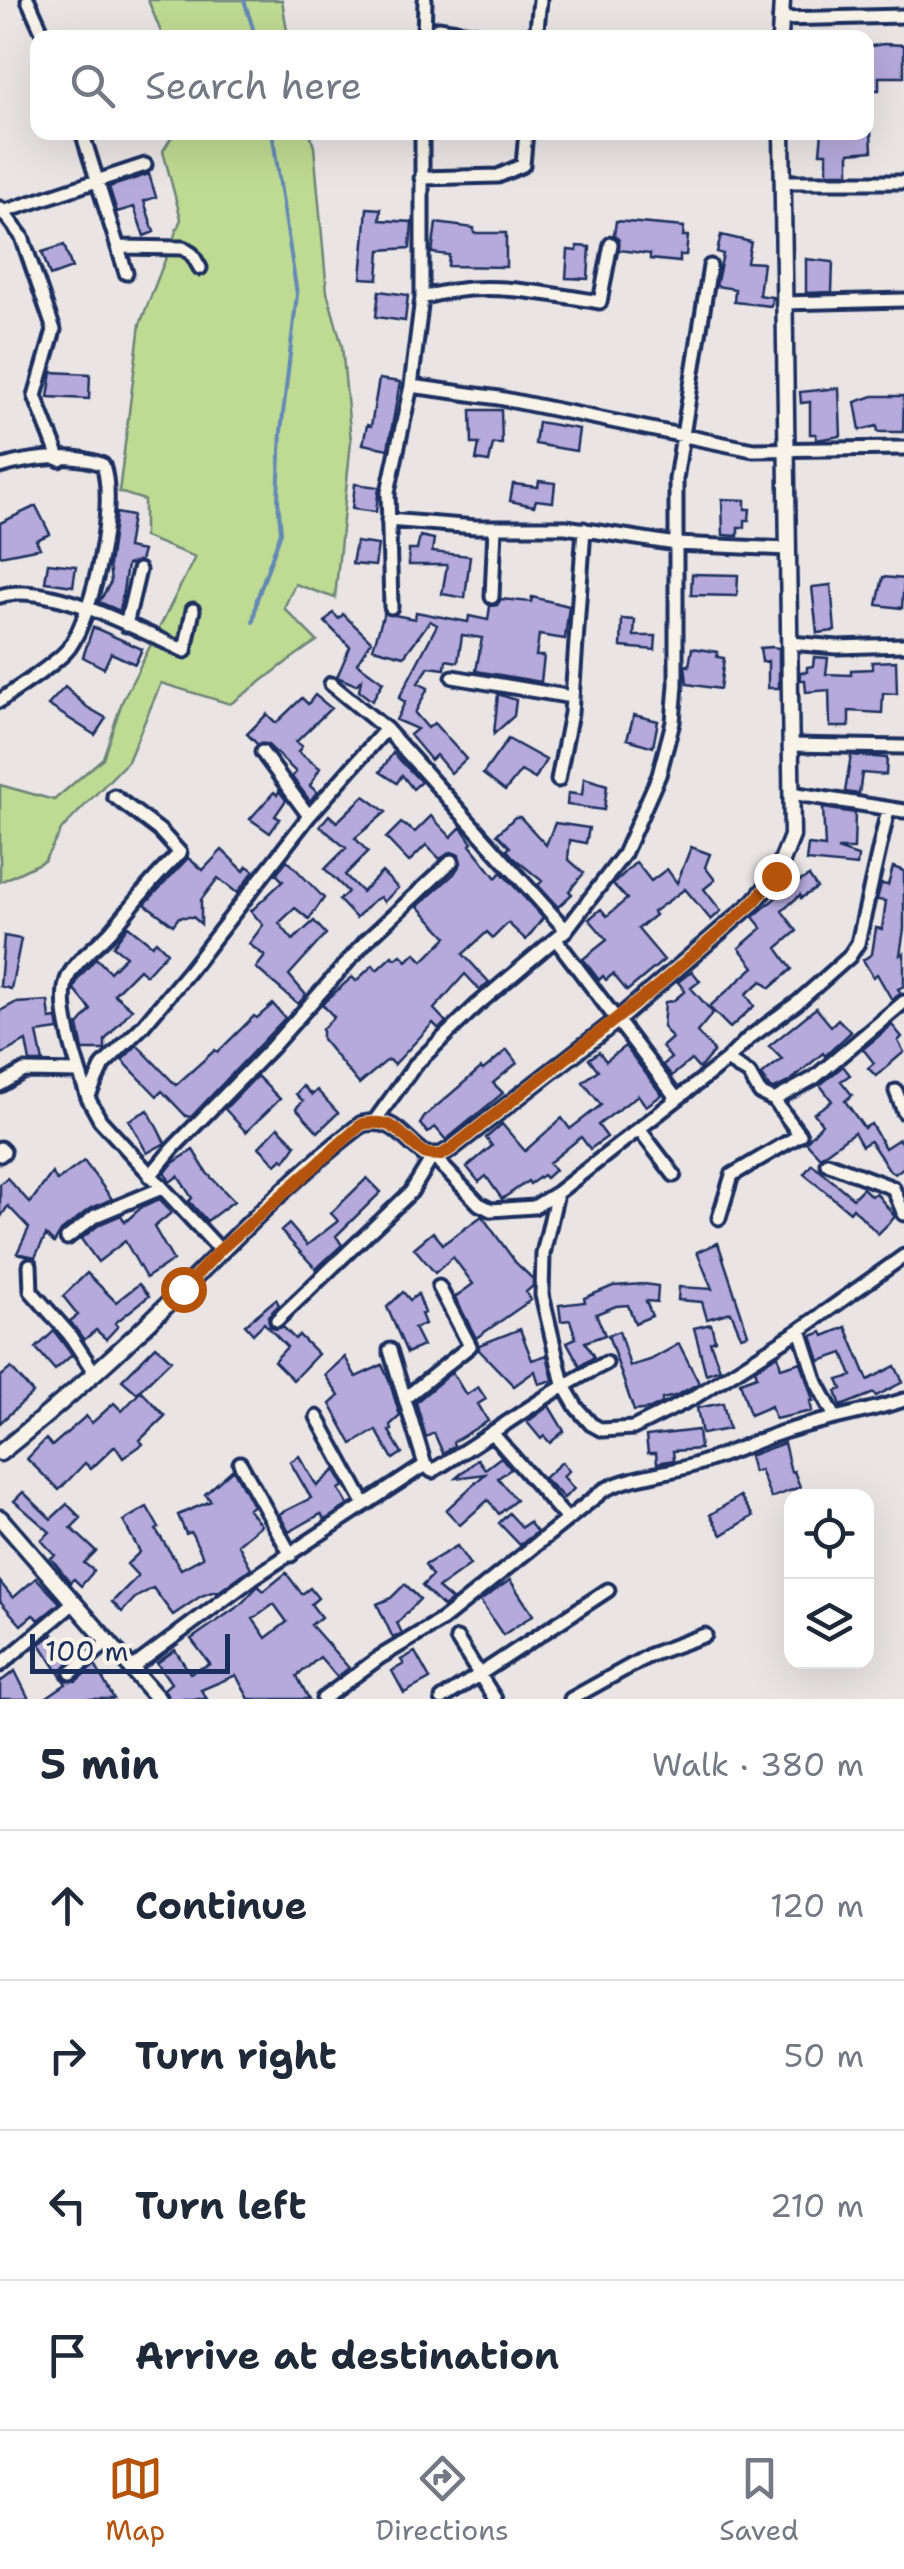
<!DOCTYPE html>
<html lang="en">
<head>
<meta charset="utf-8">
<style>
  :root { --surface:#fff; --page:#f2f2f3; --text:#1f2937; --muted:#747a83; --line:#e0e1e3; --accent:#b45309 }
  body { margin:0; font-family:"Shantell Sans",sans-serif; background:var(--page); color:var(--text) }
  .controls { position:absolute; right:30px; bottom:30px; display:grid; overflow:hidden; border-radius:20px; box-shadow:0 10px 40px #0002 }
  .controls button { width:90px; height:90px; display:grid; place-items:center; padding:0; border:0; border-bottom:2px solid var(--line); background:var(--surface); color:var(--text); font:50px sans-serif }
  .scale { position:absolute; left:30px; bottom:25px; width:200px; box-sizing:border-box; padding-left:10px; border:5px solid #1b2f5e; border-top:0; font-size:28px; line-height:35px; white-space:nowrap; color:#1b2f5e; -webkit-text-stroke:8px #f7f3e8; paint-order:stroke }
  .stop { position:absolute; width:30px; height:30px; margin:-22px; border:8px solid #b45309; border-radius:50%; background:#fff }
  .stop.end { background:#b45309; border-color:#fff; box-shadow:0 2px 10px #0008 }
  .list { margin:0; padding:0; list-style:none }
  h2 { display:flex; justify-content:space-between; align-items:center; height:130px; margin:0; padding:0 40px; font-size:42px }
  h2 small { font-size:32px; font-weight:400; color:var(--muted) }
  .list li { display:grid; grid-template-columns:65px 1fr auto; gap:30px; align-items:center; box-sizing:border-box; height:150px; padding:0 40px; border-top:2px solid var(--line) }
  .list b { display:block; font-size:38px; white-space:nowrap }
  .list em { font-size:32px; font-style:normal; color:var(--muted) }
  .icon { flex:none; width:55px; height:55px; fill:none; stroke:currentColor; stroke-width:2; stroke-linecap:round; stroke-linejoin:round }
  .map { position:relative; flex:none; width:904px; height:1699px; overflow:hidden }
  .search { position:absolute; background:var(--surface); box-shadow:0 10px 40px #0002; left:30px; right:30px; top:30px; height:110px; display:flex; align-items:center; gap:25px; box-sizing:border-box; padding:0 35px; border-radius:20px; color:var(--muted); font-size:38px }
  .sheet { height:730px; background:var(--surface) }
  nav { display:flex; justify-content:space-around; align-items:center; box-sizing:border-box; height:140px; border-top:2px solid var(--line); background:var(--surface); font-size:28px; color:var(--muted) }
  nav a { display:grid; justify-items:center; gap:5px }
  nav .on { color:var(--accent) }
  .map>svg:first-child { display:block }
  .green { fill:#bfda92; stroke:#6d8478; stroke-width:2.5 }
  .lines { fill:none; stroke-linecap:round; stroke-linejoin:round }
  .stream { stroke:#6489b6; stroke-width:4 }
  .building { fill:#b5aadb; stroke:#1b2f5e; stroke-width:2.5; fill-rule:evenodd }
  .minor-casing { stroke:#1b2f5e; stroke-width:19 }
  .tertiary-casing { stroke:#1b2f5e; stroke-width:21 }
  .minor { stroke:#f7f3e8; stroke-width:11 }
  .tertiary { stroke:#f7f3e8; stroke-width:14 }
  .route { stroke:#b45309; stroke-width:12 }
</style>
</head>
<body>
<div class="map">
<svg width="904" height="1699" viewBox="0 0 904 1699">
  <rect width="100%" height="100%" fill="#eae4e5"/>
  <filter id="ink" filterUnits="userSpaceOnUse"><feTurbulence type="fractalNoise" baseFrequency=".01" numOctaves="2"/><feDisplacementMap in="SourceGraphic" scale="20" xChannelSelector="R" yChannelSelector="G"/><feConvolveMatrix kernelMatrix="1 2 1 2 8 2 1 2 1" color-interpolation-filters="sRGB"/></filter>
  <g filter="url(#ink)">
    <!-- green -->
    <path class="green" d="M148,0H282L288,37H163Z
      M174,133H310L314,147L327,292L342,346L351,441L335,598L295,584L284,608L317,641C285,661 262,683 230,704L161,683L128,761L62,829L44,861L0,882V785L54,800L103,758L122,702L195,557L144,537V500L119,492L140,324L181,219L163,151Z"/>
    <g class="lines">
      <!-- stream -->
      <path class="stream" d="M244,0L256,38
        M253,622L257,599L281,532L278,500L281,431L297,294L272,132"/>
    </g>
    <!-- building -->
    <path class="building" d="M883,44L904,45V77H879V90H866V47Z
      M822,132H871L872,151L849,153V173H827V153H820Z
      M149,174L156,197L144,201L154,232L144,236L134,207L117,212L109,187Z
      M367,208L381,209L380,220L412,222L410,248L380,250L378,279L361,278Z
      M616,221L684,227L683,236H688L686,255H680V262L650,259V254L619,250V240L614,235Z
      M436,223L474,228V233H506V267L448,266L449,255L432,253Z
      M721,235L751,242L747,262L763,263L759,295L772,297L771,306L734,302L735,289L716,286L723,254L717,252Z
      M64,245L72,268L50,276L42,252Z
      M577,246L590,247L588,279L566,278L568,250L577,251Z
      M806,259L833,262L832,292L806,293Z
      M379,291L408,295L405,321L376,317Z
      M52,372L90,374L89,399L48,397Z
      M379,379L400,382L388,449L363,444L367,425L371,426Z
      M839,388L841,436L816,440V434H810V402L801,403L800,392Z
      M873,396H904L903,432H878L877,426L860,430L855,402Z
      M471,410H501L502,444H493L489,462L476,460L479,444H472Z
      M538,422L579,429L576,451L535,444Z
      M539,481L555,483L553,502L536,500L534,506L510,501L513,484L538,487Z
      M355,484L379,487L376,512L352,509Z
      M722,499L745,500V509H750L749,520H745V527H738V536L723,535Z
      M36,506L50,534L36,540L40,548L0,556V523Z
      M116,513L132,516L127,548L143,551L140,561L127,565L120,611L99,602L111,582L109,565Z
      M420,536L434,539L432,552L470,556L465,598L442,594L447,565H409V550H417Z
      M356,542L378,545L375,566L352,564Z
      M48,563L76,566L73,586L45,582Z
      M692,574L738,575L737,596L691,595Z
      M883,577L904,579L902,608L877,605Z
      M831,585L835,631L817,633L812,587Z
      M532,597L569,606L565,639L539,635L536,656H544L541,682L476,671L482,638L462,635L458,662L446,660L445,669L429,667L418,683L428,688L415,713L428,728L434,723L466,759L451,773L436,755L431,760L410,735L417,729L396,720L405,702L399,698L437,625L430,621L404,656L373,648L384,613L415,619L416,612L468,622L469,616L488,620L490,606L497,605L501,599L531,602Z
      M333,613L339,619L343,614L371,641L357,663L383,682L372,701L359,691L361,680L356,685L337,677L350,647L325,622Z
      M622,619L635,620L634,636H656L655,650L621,647Z
      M93,627L142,649L135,664L111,653L104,668L83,657Z
      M772,647L779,648V688H768V661L762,662L760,648Z
      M692,648L718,652L717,657L724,658L720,689L687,684L685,665L689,666Z
      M814,657L828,658L826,674L851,675V670L872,669V662L896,661L897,694L883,693L882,713L849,711V727H830L829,690L806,692L805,680H800V672H807V667L813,666Z
      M65,687L87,707L106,718L95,735L48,705Z
      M498,694L516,700L514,716L494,734Z
      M315,695L331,708L296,742L302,746L298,752L320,768L310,786L317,792L310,801L292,777L296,772L267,744H257L247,734L267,714L276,723L302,698L308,704Z
      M634,715L658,721L653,747L627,739Z
      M508,739L546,760L535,779L521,771L505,791L483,774Z
      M393,753L421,782L413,789L402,775L397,783L380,772Z
      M851,755L887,758L886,775L862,773L859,794L845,792Z
      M584,778L607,785L604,810L567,805L568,793L582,795Z
      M279,791L286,800L275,816L280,819L270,833L250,819L274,792L277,795Z
      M364,796L386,812L355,838L368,852L345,875L362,892L382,872L398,888L384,902L380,897L373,901L356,918L339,900L348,892L325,869L346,848L320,826L329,815L337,822Z
      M823,808L855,813L854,849H837L858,856L857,866L806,861L808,845L825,847Z
      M431,816L451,837L461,827L472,843L470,845L496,878L501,872L543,918L526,940L508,923L493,938L487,932L463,954L489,982L480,990L465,974L434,1009L446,1022L439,1029L433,1023L394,1065L389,1060L385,1062L359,1084L322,1039V1029L334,1017L322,1004L352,977L356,981L373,965L377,970L392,956L396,959L401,955L407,961L415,953L423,961L447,937L418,906L454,874L461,863L459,855L451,852L440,859L426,845L409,862L386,838L401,823L415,832Z
      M515,817H520L546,845L555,823L589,828L586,843L570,840L568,859L584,873L569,891L572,894L558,907L538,885L542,881L514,858L507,850L510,847L497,834Z
      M691,847L710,854L705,867L715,880L704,889L721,911L711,920L685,889L653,912L655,915L638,929L664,960L627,991L613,974L606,980L603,976L599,980L583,959L607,940L589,919L601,909L607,916L627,899L613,884L636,862L651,881L667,869L677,883Z
      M222,850L244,871L247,866L254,871L237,893L218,878L201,900V924L193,917H179L173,925L145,904L188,858L203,870Z
      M287,860L324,898L309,919L295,908L279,923L293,940L314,921L326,934L289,975L306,995L298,1004L256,968L265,956L249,944L263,925L251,911L283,881L276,874Z
      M893,867L904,871V929L900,955L904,953V986L898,989L901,993L892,1000L877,974L873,977L863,960L872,954L876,928L882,929L886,901L877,900L881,884L888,885Z
      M809,876L817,888L801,898L800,895L782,911L797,931L777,948L792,969L770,988L762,981L746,994L754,1006L730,1028L709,1007L754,967L739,948L762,928L753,917L786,889Z
      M128,926L152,945L156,941L167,952L146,975L139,969L114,994L132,1009L105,1040V1050H83L78,1025L91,1010L74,989L78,979L96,958L110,972L126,956L113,946Z
      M4,936L21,939L11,989L0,986Z
      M692,971L700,981L691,988L713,1013L697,1032L714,1051L699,1069L691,1060L672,1076L663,1065L671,1058L662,1047L672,1038L663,1027L665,1002L673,1001L685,991L678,982Z
      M48,1001L50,1019L57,1018L59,1030L37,1033L43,1062H30L26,1041L0,1055V1011L15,1003Z
      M273,1004L285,1018L191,1117L186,1116L162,1091L157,1096L122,1060L137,1045L176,1085L215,1050L218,1052L254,1016L257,1018Z
      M816,1008L831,1026L838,1019L851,1032L825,1056L823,1053L790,1081L774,1089L770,1088L761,1075L782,1059L769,1046Z
      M892,1025L902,1037L898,1041L904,1052L876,1076L868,1068L874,1063L863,1049Z
      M625,1046L662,1095L646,1106L638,1095L598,1125L607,1137L590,1149L581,1137L549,1163L555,1170L546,1178L543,1175L530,1184L528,1181L502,1199L486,1176L479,1182L467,1167L492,1146L486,1138L502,1124L525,1151L562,1118L570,1129L601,1105L583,1082L598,1070L589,1059L599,1052L606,1061Z
      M507,1050L517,1063L493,1083L503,1093L446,1140L435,1127L428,1133L420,1124L425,1116L481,1068L483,1070Z
      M843,1066L850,1075L841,1081L852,1095L845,1101L864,1128L871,1124L885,1148L899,1139L904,1147V1167L895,1174L890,1171L870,1141L862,1146L854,1132L820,1157L806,1142L822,1124L814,1113L832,1101L820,1085Z
      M257,1076L280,1099L246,1132L225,1109Z
      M303,1086L312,1095L317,1090L338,1113L318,1132L296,1108L303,1101L296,1094Z
      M148,1110L165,1143L147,1153L129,1120Z
      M278,1127L296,1145L285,1161L282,1158L276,1164L259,1147Z
      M193,1150L207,1173L234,1201L207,1221L189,1201L192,1198L178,1176L170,1182L165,1173L173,1163Z
      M84,1161L112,1199L89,1209L61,1231L54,1243L46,1235L35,1257L17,1253L29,1228L8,1206L0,1218V1184L7,1178L30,1203L52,1173L57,1181Z
      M812,1164L853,1198L863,1188L871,1196L876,1193L895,1217L878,1234L853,1208L850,1212L804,1174Z
      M367,1178L381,1192L336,1236L342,1245L316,1269L281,1231L289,1224L307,1245L338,1221L331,1213Z
      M160,1199L171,1213L154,1227L173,1260L146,1278L125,1241L98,1262L81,1239L100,1224L121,1215L125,1222L143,1206Z
      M482,1216L516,1263L533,1279V1286L526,1292L531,1300L476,1338L455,1297L473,1284L453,1257L435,1273L414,1248L433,1232L443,1244Z
      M718,1243L748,1334L741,1336L731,1312L707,1319L702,1302L678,1300L679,1287L712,1289L697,1252Z
      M87,1273L116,1302L139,1284L149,1296L115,1323L118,1326L106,1339L96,1330L84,1340L70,1321L78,1315L63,1296Z
      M644,1284L658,1286L657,1302L646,1301L652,1316L635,1323L628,1305L616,1306L596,1314L605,1335L585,1342L594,1357L580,1366L567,1342L576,1338L570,1320L561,1321L559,1305L585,1302L584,1298L613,1286Z
      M403,1292L410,1300L418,1294L425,1313L421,1314L425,1324L414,1328L423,1346L407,1353L387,1307Z
      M276,1299L279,1305L268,1316L270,1326L275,1329L283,1327L295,1339L299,1335L318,1354L293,1380L274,1361L287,1347L264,1323L253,1334L245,1325Z
      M711,1324L715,1340L710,1342L720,1369L706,1374L694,1328Z
      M846,1327L868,1380L895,1366L903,1382L876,1396L874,1393L841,1406L836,1391L842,1389L838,1380L852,1376L843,1353L820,1361L812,1336L822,1332L824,1336Z
      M520,1329L532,1360L547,1355L553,1380L539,1384L535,1371L514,1386L479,1350V1345Z
      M54,1331L72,1355L55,1370L36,1348Z
      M619,1331L630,1366L650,1360L679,1344L699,1383L675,1396L662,1399V1403L650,1409L634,1411L608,1335Z
      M156,1346L171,1360L137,1393L122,1380Z
      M778,1355L781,1368L801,1362L813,1401H810L812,1411L775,1419L771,1406L750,1415L740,1382L757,1376L755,1369Z
      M345,1357L356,1377L382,1365L389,1380L400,1416L390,1425L392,1430L389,1431L402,1453L393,1459L376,1430L352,1444L330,1404L339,1396L325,1375Z
      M11,1368L33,1393L0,1423V1377Z
      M452,1372L466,1395L478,1387L486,1399L478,1404L488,1421L453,1442L454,1446L443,1453L434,1433L426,1437L416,1402Z
      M141,1391L165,1416L140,1440L143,1444L123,1458L115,1446L91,1469L85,1463L59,1490L27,1459L46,1439L52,1446L86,1416L92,1423L114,1403L122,1411Z
      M723,1403L729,1429L702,1434L697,1408Z
      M549,1406L564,1431L550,1443L544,1436L541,1439L527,1422Z
      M698,1430L700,1449L673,1451L674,1460L657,1463L656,1453H648L646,1436Z
      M784,1443L791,1472L794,1471L800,1487L771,1498L760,1470L753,1472L749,1456Z
      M299,1456L317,1486L335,1470L344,1486L339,1489L348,1505L325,1520L321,1514L289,1532L279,1514L311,1498L290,1462Z
      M501,1457L511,1469L498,1478L516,1500L499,1514L488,1500L460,1525L446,1510L485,1474L456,1478L478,1459L485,1469Z
      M562,1462L569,1471L563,1476L574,1489L564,1498L544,1478Z
      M233,1469L253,1506L248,1509L261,1525L238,1544L251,1568L217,1593L215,1591L201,1596L173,1615L153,1588L135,1598L122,1612L112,1602L138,1576L127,1564L140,1552L123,1521L147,1507L159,1528L156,1530L181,1569L203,1557L191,1532L186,1534L178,1515L211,1501L205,1494Z
      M23,1492L51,1519L67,1504L81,1518L71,1528L96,1551L84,1563L94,1571L81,1586L74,1579L70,1582L51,1558L55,1555L41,1540L50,1532L14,1501Z
      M740,1496L753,1516L722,1535L710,1515Z
      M509,1513L522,1527L529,1522L537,1532L520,1545L499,1523Z
      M457,1546L470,1565L438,1588L452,1600L443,1607L422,1586L432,1576L425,1565Z
      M286,1573L302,1594L310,1588L318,1598L311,1604L321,1617L311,1625L349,1668L337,1677L320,1657L297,1676L309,1699H249L236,1675L201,1690L207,1699H169L164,1689L171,1683L157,1663L175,1650L190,1673L210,1664L191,1639L240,1605L258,1586L264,1591ZM274,1604L287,1622L266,1638L253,1619Z
      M36,1578L60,1603L39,1620L33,1615L21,1625L0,1601V1582L13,1598Z
      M510,1580L533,1615L503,1635L480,1601Z
      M405,1584L420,1599L397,1623L402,1633L393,1638L377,1604L391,1598Z
      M53,1634L68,1663L62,1671L65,1680L76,1681L95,1665L114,1699H44L66,1684L40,1644Z
      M415,1652L430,1679L404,1693L392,1671L404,1664L401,1660Z
      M15,1671L29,1699H0V1682Z"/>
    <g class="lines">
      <defs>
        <path id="minor" d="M28,0L45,38
          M780,19L904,16
          M438,28L501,38
          M424,38L425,0
          M536,38L540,0
          M82,132L126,273
          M421,178L498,176L523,165L526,132
          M783,182H904
          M0,208L22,237L54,330L35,396L60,460
          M0,213L145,165
          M118,247L183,248L192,254L200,268
          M422,298C480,279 541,293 600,302L611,244
          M783,303L904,300
          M411,386L499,398L753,450L904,448
          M0,467C29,458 74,452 103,465C117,505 94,612 69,648C58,663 17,688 0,701
          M388,520L476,527H566L676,544L788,549
          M0,596C48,580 140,631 185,651L193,610
          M492,597L495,527
          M391,607L388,492L411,386L422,298V132
          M126,625L139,570
          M790,643L837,647L904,645
          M453,677L572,697
          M331,684L386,729L566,930
          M790,745L904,747
          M262,752L309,816
          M558,780L571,713L584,529
          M791,793L904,811
          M557,941L677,1099
          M727,1060L749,1074L760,1093L774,1100L814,1078L904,1002
          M0,1085L24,1071L79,1072
          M896,1091L904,1112
          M88,1098C79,1070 54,1002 69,975C79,957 99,945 112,930C137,900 151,880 180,853L160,831L114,796
          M374,1122L415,1065L476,1006L566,930L624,854L659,775L673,722L676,685V479L710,266
          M639,1129L674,1175
          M0,1148L4,1152L0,1155
          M827,1163L893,1188L904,1214
          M150,1176L174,1147L272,1047L367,940L452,861
          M557,1193L543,1254L542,1295L563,1384L577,1408L591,1424L602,1430L633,1428L693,1398L800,1330L904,1256
          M719,1218L732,1175L800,1135L774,1100
          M67,1238L95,1216L162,1188
          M220,1250L100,1120L88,1098L103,1065L142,1027L189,971L309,816L386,729
          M30,1265L31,1291L69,1334L94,1372
          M277,1320L411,1192L433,1156L479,1204L491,1210L534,1207L557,1193L727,1060L749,1038L797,1003L849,957L858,943L888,810
          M800,1330L817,1383L835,1417
          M390,1350L425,1465L432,1471C491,1436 545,1393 606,1363
          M405,1398L470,1346L439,1287
          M317,1417L364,1503
          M493,1434L567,1519
          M240,1463L291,1555
          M457,1639L495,1699
          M0,1665L75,1602
          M132,1668L253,1578L425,1465
          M71,1673L109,1641
          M323,1699L380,1657L442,1620L604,1490C631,1476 664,1474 694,1465C724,1456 753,1442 783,1432C823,1419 864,1413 904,1400
          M442,1699L608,1590
          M571,1699L650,1655L705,1635"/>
        <path id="tertiary" d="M780,38L782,0
          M0,1453C64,1402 125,1347 182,1290C240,1233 297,1173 362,1124C397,1117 400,1137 426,1155H441L451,1149L616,1021L754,902L776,876L792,836L782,132
          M0,1518L158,1699"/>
      </defs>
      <!-- minor casing -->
      <use href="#minor" class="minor-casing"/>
      <!-- tertiary casing -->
      <use href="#tertiary" class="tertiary-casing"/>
      <!-- minor -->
      <use href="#minor" class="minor"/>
      <!-- tertiary -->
      <use href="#tertiary" class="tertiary"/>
    </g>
  </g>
  <g class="lines" filter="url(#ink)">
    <!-- route -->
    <path class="route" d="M183,1289L220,1250L362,1124C398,1117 400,1138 426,1154L441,1155L451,1149L655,988L754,902L776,876"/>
  </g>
</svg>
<div class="controls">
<button><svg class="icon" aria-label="locate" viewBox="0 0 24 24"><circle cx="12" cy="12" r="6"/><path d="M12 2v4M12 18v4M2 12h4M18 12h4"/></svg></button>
<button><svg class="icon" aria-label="layers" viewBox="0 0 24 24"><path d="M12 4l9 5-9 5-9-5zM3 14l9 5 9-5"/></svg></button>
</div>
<div class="scale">100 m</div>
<div class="stop" style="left:183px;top:1289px"></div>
<div class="stop end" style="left:776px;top:876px"></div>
<div class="search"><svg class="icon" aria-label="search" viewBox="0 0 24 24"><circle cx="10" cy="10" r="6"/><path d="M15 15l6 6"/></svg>Search here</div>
</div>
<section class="sheet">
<h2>5 min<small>Walk · 380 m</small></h2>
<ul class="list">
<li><svg class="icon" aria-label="ahead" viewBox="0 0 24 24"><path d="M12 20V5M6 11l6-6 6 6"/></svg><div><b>Continue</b></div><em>120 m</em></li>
<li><svg class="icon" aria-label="right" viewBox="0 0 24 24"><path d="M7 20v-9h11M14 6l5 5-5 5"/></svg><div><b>Turn right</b></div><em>50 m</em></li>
<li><svg class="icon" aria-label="left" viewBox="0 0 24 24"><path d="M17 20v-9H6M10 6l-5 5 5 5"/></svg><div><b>Turn left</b></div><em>210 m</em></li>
<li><svg class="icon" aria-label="arrive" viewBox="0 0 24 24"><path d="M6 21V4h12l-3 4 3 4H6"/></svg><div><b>Arrive at destination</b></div></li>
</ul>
</section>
<nav>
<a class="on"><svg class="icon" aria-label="map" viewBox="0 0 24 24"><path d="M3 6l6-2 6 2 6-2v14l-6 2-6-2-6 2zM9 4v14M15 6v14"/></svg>Map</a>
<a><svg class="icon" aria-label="directions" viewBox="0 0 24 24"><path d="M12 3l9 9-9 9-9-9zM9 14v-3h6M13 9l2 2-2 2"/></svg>Directions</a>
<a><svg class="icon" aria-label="saved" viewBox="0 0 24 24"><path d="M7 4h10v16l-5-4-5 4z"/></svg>Saved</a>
</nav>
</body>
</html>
